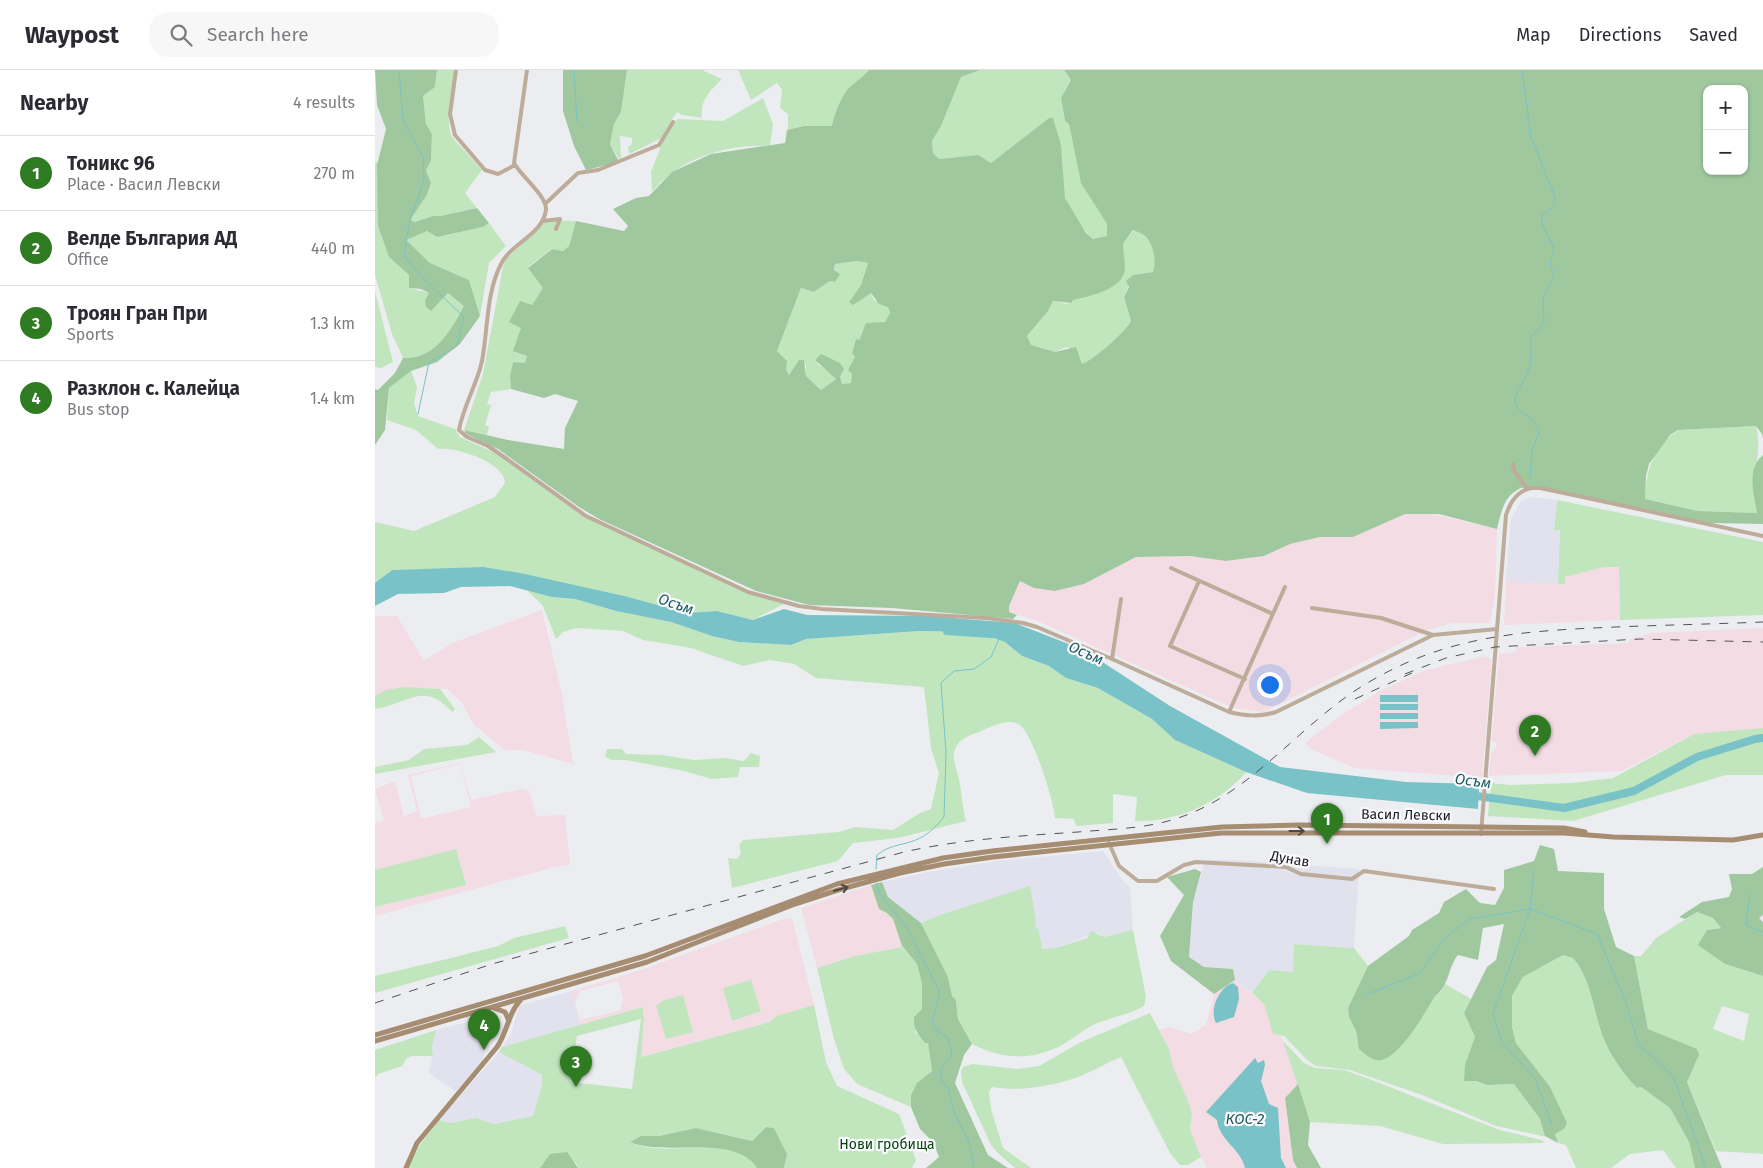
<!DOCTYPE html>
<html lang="en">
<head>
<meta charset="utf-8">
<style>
  :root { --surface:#fff; --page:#f7f7f7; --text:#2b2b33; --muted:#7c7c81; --line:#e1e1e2; --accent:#2f7b22 }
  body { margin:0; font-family:"Fira Sans",sans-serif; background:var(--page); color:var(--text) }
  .controls { position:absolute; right:15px; top:15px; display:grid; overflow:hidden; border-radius:10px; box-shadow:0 1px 4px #0004 }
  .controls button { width:45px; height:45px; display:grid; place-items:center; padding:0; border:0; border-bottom:1px solid var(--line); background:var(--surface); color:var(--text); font:25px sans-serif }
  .you { position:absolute; left:894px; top:614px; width:18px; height:18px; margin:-12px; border:4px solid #fff; border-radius:50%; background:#1a73e8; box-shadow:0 0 0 8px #1a73e833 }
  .badge { display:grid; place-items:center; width:32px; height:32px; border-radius:50%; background:var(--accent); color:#fff; font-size:16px; font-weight:700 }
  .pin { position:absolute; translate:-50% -41px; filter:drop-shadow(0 1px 2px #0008) }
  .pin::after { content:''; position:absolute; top:26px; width:18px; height:15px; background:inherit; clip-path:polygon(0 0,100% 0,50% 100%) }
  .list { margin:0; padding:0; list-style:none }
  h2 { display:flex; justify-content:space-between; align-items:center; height:65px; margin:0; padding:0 20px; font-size:21px }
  h2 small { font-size:16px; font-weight:400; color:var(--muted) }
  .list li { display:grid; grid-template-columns:32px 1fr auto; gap:15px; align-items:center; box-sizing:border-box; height:75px; padding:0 20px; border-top:1px solid var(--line) }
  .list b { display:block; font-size:19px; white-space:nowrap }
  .list p { margin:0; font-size:16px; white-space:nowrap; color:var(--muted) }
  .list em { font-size:16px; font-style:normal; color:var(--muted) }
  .icon { flex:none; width:28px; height:28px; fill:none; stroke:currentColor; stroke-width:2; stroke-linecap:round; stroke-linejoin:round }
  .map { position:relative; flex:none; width:1388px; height:1098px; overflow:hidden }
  header { display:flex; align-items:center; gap:30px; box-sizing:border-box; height:70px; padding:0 25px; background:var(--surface); border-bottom:1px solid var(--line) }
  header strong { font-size:24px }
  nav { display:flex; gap:28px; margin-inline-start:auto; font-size:18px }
  .search { width:350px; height:45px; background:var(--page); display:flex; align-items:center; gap:12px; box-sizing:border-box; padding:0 18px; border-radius:20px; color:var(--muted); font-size:19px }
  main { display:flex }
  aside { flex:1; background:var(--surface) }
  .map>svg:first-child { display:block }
  .built { fill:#e1e2ee }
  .industrial { fill:#f4dce5; fill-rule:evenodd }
  .green { fill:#c1e6be; fill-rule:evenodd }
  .forest { fill:#a0c89e; fill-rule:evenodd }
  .water { fill:#79c2c7 }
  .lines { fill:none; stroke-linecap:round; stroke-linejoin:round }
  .stream { stroke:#79c2c7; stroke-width:1 }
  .river { stroke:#79c2c7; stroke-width:8 }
  .street { stroke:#beac9a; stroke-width:4 }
  .secondary { stroke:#a68c71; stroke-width:5 }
  .rail { stroke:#535356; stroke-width:1; stroke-dasharray:9 9; stroke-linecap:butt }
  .oneway { stroke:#53483f }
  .labels { text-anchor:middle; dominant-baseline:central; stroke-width:4.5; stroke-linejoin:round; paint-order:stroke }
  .street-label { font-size:14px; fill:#1b1b1d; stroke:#f9fafe }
  .park-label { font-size:14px; fill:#0b450d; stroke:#f9fafe }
  .water-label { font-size:15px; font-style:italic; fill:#1c5a5e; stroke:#f9fafe }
</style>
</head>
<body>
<header>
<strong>Waypost</strong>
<div class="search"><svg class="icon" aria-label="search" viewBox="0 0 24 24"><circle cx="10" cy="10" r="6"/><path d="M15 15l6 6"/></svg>Search here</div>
<nav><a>Map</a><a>Directions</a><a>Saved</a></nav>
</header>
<main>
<aside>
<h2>Nearby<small>4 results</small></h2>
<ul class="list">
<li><span class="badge">1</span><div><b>Тоникс 96</b><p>Place · Васил Левски</p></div><em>270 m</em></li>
<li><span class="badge">2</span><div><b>Велде България АД</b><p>Office</p></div><em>440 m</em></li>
<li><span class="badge">3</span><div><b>Троян Гран При</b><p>Sports</p></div><em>1.3 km</em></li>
<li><span class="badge">4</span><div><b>Разклон с. Калейца</b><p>Bus stop</p></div><em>1.4 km</em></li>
</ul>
</aside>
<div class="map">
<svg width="1388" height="1098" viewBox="0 0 1388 1098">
  <rect width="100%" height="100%" fill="#ecedf1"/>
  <!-- built -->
  <path class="built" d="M1156,427L1182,430L1179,459L1185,460L1183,514L1131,511L1136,448L1147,430Z
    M728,781L749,812L755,817L758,860L729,867L722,862L684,877L666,879L659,856L661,850L655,817L562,846L546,853L513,827L507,812L553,802L622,791Z
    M830,790H862L984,799L979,878L920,874L918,903L894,900L877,923L860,910L858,899L829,897L814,887L818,832Z
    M196,921L205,955L127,977L136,964L144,936Z
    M121,945L107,992L82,1022L53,1003L58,986L57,978L61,960Z
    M124,982L167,1005V1014L158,1046L119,1054L101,1048L75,1053L64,1050Z"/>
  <!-- industrial -->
  <path class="industrial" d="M1054,443L1122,459L1120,526L1115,553H1077L1050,561L889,642L858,638L660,550L634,542V536L645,511L659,518L680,521L709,514L761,487L815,486L851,491L869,489L889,486L915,474L945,467H978L1030,444Z
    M1229,497H1244L1245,550L1129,555L1131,511L1189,514L1190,507Z
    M167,540L187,624L198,694L148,680H130L99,655L87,633L72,619L42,618L0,627V546H22L49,591L77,573Z
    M1388,558V660L1319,664L1247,701L1114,706L1116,683L1121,678V672H1118L1117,668L1124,584L1141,582V577L1254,573L1255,569L1276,563Z
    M1110,586L1116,589V600L1107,708L979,698L934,678L930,673L965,646L1003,622L1048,601Z
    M85,693L96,730L146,719L154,721L162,746L190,745L195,795L176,798L0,846V837L23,831L15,797L0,800V753L9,751L0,719L20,711L29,746L42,741L33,705ZM85,694L96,737L46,749L36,706Z
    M496,815L504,839L512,843L518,849L527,877L480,886L442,898L426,838Z
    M411,848H417L439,935L401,946L395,952L265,987L269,949L268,937L205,955L196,921L260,902ZM243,911L248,929L245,940L205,950L200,932L205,921Z
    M860,910L889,934L898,964L906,966L911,978L923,1014L910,1028L918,1090L922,1098H832L826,1087L815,1060L817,1043L798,997L794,979L784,960L795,957L816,964L831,955L839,924Z"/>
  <!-- green -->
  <path class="green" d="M62,0H81C78,21 69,47 77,67L107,100L90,123L102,138L66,146H58L40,152L35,150L52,125L56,113L51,100L56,91L57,64L51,54L48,26L60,17Z
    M252,0H327L347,9C336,20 324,31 327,48L307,45L302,42L285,69L254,84L253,77L257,74V68L245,66L246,88L244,89L235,74L239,54L246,42Z
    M363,0H494C489,7 483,10 476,16C467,23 459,45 457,56H429L413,60V44L405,38L407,20L402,13L376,30Z
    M605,0H689L696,10L686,28L690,51L694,53L706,112L732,154L733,166L718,169C707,159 694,141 690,127C686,117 689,107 688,96C687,79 681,63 674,48L616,93L603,85L564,89L558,83L557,71L566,56L586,7Z
    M388,28L398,54L395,76C355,73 303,88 277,122L276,102L285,79L284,74L294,56L303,49L348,51Z
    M4,91L3,156L14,187L34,205V218L55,223L51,237L56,240L73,223L90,236C77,261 59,290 28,288L17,264L0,205V93Z
    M172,150L201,151L194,176L188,181L176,179L153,197L168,218L157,235L139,281L152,285L150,294L138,292L135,306L136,319L116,322L112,334L116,335L110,355L114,356L112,365L89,360L108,304L128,196L131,189Z
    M114,153L131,176L114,193L105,246L94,210L55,193L30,170L41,164L52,161L62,167L108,157Z
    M759,160C762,162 767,163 770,166C778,173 782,192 779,202L758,205L749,227L756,251C750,262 720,289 707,294L702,283L692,277L680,282L655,275L652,266L673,241L678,231L693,234L698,230L723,223L748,185V174Z
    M482,191L493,193L486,215L474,232L496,223L499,230L513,237L515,243L510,252L487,261L484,270L481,269L477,283L480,287L476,313L467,314L465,308L469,299L441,293L456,303L461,309L446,320L431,306V294L424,290L414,305L402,281L426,218L439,222L455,211L460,212V194Z
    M0,221L18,292L6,298L0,297Z
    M36,301L42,317L39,333L43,346L80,359L85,367L114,380L135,392L212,447L362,517L409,534L378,550L343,541L312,543L205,517L60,499L17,500L0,513V452L39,461L120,427L130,413C131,393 80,376 63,379L41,360L12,350L14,318Z
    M1381,356C1388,381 1375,414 1383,443L1323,441L1270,429C1271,401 1278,375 1304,360Z
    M1182,430L1388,472V545L1245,550L1244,497H1229L1190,507V514H1183L1185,460H1179Z
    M151,519L177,527L200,529L241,541L296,552L337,566L364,572L416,575L431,569L544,561L602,562L630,572L647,586L674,596L691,608L723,618L777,649L800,670L871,702C845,733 800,753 760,751L762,727L738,724V753L701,756L699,749L680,748C679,731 658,665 645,655C634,647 615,657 604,662C593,666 582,669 579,683C578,692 582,700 584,709C587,723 587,737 591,751L523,768L478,773L463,791L357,818L353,788L362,789L366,783L364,775L368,770L464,762L480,757L518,760L545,743L556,739L564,703L556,678L549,617L441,608L419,594L395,590L368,596L316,578L268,570L248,561L201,558L188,562L181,569L168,536Z
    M30,617L65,619L80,639L77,642C48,610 33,634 0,639V626L11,620Z
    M1388,658V705H1351L1198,751L1113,746L1116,713L1135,715L1197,713L1238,708L1319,664Z
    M104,667L121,682L0,704V697L34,690L49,679L92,675Z
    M232,679H247L251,684L287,685L319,690L350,688L369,691L376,683L385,686L384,697H365L363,707L337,709L309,701L251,690H237L230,687Z
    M81,779L91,815L0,837V800Z
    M655,816L661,850L660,856L664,861L667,879L684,877L712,868L716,861L729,867L758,860L771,927L769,936C752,946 735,947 718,955C706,961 697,970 685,976C655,991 626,989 597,974L583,949L581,930L577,926L573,907L546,853L562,846Z
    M1322,842L1338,848L1346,858L1332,860L1324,875L1350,894L1388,906V1084L1341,1081L1312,1012L1324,985L1322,980L1273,959L1259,886H1266L1281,868ZM1347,936L1374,944L1369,971L1338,959Z
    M190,856L194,868L0,923V906L72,889L123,876L139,868Z
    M919,874L979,878L993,896L973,938L974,947L981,961L982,970L992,985L1002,990L1010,989L1021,981L1060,926L1066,922L1070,914L1096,929L1089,943L1100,967L1101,1011L1112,1015L1139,1014L1165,1049L1172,1067L1121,1056L1047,1025L975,1000L941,996L932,990L909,966L898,964L889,934L877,923L894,900L918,902Z
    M527,877L542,894L547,914V939L540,962L553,973L557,1001C543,1012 536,1019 536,1037L482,1014L469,999L459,969L442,898L480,886Z
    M1188,885L1198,888C1218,912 1218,945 1231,974C1238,989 1250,1006 1262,1018L1266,1017L1295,1038L1314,1072L1320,1098H1301L1288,1080L1255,1084L1236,1098H1201L1191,1075L1183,1073L1180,1064L1189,1059L1163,1002L1141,973L1137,957V926L1148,907Z
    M376,910L386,941L357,951L348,918Z
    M308,925L318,962L291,969L281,936L287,931Z
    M439,935L451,992L462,1016L524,1044L541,1090L537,1098H409L412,1084L399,1058L391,1057L377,1071L321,1058L284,1066H266L255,1072C291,1090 357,1061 382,1098H203L201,1093L175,1084L165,1098H33L44,1076L64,1050L75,1053L101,1048L119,1054L158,1046L167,1014V1005L124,982L127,977L268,937L269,949L266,987L395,952L401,946ZM266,949L257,1019L195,1012L202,966Z
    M775,943L794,979L798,997L813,1031L817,1043L815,1060L826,1087L813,1095H805L795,1083L746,987C733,992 721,1000 708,1005C681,1016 645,1022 617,1017L614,1022L616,1039L628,1078L656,1098H640L622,1082L616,1075L587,1012L586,1001L588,997L598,994L643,999L664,996L706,972Z
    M61,960L57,978L58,986H37L31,989L27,996L3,1004L0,1008V980Z
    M908,971L929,993L940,998L969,1000L989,1007L1125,1060L1166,1070L1170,1073L1068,1074L1005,1056L935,1052Z"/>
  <!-- forest -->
  <path class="forest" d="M0,0H62L60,17L48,26L51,54L57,64L56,91L51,100L56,113L52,125L35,150L40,152L58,146H66L102,138L114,153L108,157L62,167L52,161L31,170L55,193L94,210L105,246L85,274L62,292L36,301L14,318L10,360L0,375V319L3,320L20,303L28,288C59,290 76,261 89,236L73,223L56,241L51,237L50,231L54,223L46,219L34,218V205L14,187L3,156L2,95L11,59L2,35Z
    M188,0H252L246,42L239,54L235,74L244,92L211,100L199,76L188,41Z
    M494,0H605L586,7L566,56L557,71L558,83L564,89L603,85L616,93L674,48H678L686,75L690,128L711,163L718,169L732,166V154L706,113L694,54L690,51L686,28L696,10L689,0H1388V369L1387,364L1381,356L1303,360L1295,365L1274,394L1271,406L1270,429L1323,441L1382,443C1379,424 1371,399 1388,385V454L1335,453L1149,417C1129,424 1127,439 1122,459L1064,444H1030L978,467H945L915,474L889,486L851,491L815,486L761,487L709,514L680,521L659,518L645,511L634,536V542L642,545L638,549L517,538L434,535L381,521L224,449L204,437L123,379L91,364L89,360L133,370L189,379L190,358L203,331L180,324L169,328L136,319L135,306L138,292L150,293L152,286L138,281L146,258L134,252L145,231L157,235L168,218L153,198L177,179L188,181L194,176L201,151L249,161L253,156L238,139L261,128L274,126L297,102L336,84L410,73L412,60L429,56H457C459,45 467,23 476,16C483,10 488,7 494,0ZM1332,19H1369V101H1332ZM758,160C762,162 767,163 770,166C778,173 782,192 778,202L758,205L751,211L754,217L749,227L756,251C750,262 720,289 707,294L701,277L680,282L656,275L652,266L673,241L678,231L696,233L698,230C714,226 749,220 750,198C750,190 748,182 748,174ZM482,191L493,193L486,215L474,232L478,235L496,223L504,234L513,237L515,243L510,252L491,253L484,270L481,269L477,283L480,287L473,300L477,304L476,313L467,314L465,307L469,299L465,293L446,284L440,290L461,309L446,320L431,306L429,290H424L414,305L411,299L412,291L402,281L426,218L439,222L455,211L460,212L465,204L459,200L460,194Z
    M1165,775L1179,779L1183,801L1229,803V839L1241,877L1259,886L1273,959L1322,979L1324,985L1312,1012L1347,1098H1320L1314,1072L1295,1038L1266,1017L1262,1018C1250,1006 1238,989 1231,974C1218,946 1218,911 1198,888L1188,885L1148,907L1137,926V957L1141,973L1175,1017L1192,1053L1189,1059L1180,1064L1183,1073L1170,1066L1165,1049L1139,1014L1112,1015L1101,1011H1089L1090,995L1100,967L1089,943L1112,897L1121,890L1129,854L1108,858L1103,890L1083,885C1073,897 1074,917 1060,926C1051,941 1021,995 1001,990C994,988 989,983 984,979L981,961L974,947L973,938L993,896L1034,866L1037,860L1064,843L1069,832L1091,819L1105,833L1120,835L1129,818V800L1159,791Z
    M1388,797V845L1384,848L1388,852V906L1350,894L1323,875L1332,860L1346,858L1338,848L1322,842L1310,849L1304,847L1327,832L1354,827L1357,819L1354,804H1377Z
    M820,799L826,802L818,832L814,887L829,897L858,899L860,910L839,924L796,891L785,866L809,825L792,807Z
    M507,812L513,827L546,853L573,907L577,926L581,930L583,949L597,974L589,985L580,1013L613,1085L633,1098H551L564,1087L558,1072L545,1059L536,1037V1025L542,1013L557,1001L553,973H550C543,964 538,959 539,947L547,939V914L542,894L527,876L518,849L512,843L504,839L496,815Z
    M923,1014L935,1052L933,1075L946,1098H922L918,1090L910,1028Z
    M391,1057L399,1058L412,1084L409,1098H382C359,1063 291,1087 255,1072L266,1066H284L321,1058L377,1071Z
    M192,1082L203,1098H165L175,1084Z"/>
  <!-- water -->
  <path class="water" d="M108,497L145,503L249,526L312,543L342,541L378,550L409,539L432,545L552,546L640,553L709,580L795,636L905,697L1031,712L1104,714L1103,739L932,723L871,702L800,670L777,649L723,618L691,608L674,596L647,586L630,572L602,562L544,561L431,569L416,575L364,572L337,566L296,552L241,541L200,529L177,527L135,516L86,517L69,523L23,524L0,536V513L17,500Z
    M1005,625H1043V632H1005Z
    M1005,634H1043V640H1005Z
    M1005,643H1043V649H1005Z
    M1005,652H1043V658L1005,659Z
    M858,913L863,917L864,929L859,947L841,953C834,940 844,917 858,913Z
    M880,988L883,993L889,990L890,995L886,1011L894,1034L903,1038L906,1088L911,1098H870C866,1079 844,1070 842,1050L831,1042Z"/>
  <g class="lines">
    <!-- stream -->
    <path class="stream" d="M24,0L28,50L48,87L49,109L34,154L29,186L50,210L89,247L82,276L54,292L43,344
      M199,0L202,52
      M1147,0L1156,67L1180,127L1178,138L1167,145V154L1179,178L1175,193L1179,207L1168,227L1169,254L1156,266C1156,276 1157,289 1154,298C1146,322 1125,333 1158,349L1164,362L1157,381L1155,407
      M501,799L502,785C517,773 530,776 545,768C555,763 562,755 569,747L571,683L566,613L579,601L599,599L616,587L624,569
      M1159,800L1155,839L1222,864L1250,930L1264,975L1298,1006L1331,1098
      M501,813L504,823L532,858L565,923L557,952L562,961L573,968L577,984L567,997L565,1003L567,1011L573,1018L580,1045L593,1069L599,1098
      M1375,825L1371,855L1388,862
      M991,925L1045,903L1070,868L1095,849L1155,839L1118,944L1127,973L1160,1008L1177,1055"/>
    <!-- river -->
    <path class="river" d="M572,561L616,564
      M1094,725L1189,738L1259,721L1322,687L1380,669L1388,668"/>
    <!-- street -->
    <path class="street" d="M81,0L75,44L80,65L110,100L123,104L140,95
      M152,0L139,93C146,106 171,125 171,139C169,164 136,173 126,194C111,223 113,260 107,291C102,315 88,336 84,360L92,367L113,376L132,389L211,446L373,522L424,536L447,539L611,548L648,553L662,557L737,589L854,642C871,646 884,647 901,642L1058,565L1122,559
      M170,134L203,103L223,100L284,75L298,52
      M168,151L185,149L181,159
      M1138,394L1139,401L1152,419
      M796,498L898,544
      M824,511L795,576L870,609
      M937,538L1006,548L1058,565
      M737,589L746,529
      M854,642L910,517
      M1106,764L1131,445C1137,427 1147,416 1166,418L1388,466
      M734,773L744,796L763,811H782L809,795L821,792L911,797L926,804L977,809L989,801L1119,819"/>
    <!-- secondary -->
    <path class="secondary" d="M119,938L130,942L134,951
      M0,965L270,886L462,814L568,788L617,781L847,757L924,755L1189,758L1210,762
      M0,971L272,892L420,834L463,820L525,803L569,794L618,787L846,763H1189L1238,767L1358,770L1388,765
      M31,1098L42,1073L122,977C132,963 134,941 145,931"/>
    <!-- rail -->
    <path class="rail" d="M1030,604L1071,588L1120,577L1265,569L1388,572
      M980,629L1037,603
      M0,933L117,894L529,782C587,769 645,766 703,762C736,759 771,759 803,748C875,725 925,654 989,615C1071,565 1147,561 1241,557C1290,555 1339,554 1388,552"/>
  </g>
  <!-- one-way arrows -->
  <defs><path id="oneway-shaft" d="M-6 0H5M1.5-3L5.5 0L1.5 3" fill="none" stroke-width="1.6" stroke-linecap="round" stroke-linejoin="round" transform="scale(1.25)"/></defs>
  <g class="oneway">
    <use href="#oneway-shaft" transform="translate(922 761)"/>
    <use href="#oneway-shaft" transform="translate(466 819) rotate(-16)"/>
  </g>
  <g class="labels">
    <!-- street labels -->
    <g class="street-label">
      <text transform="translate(1031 745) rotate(1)">Васил Левски</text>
      <text transform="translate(915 789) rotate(10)">Дунав</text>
    </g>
    <!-- park labels -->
    <g class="park-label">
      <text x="512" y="1074">Нови гробища</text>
    </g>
    <!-- water labels -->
    <g class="water-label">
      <text transform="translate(301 534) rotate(19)">Осъм</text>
      <text transform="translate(711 583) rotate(24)">Осъм</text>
      <text transform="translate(1098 711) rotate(8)">Осъм</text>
      <text x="870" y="1049">КОС-2</text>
    </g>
  </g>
</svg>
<div class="controls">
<button>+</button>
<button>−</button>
</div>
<div class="you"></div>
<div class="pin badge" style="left:952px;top:774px">1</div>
<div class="pin badge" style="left:1160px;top:686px">2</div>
<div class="pin badge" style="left:201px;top:1017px">3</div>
<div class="pin badge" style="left:109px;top:980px">4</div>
</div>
</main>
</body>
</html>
